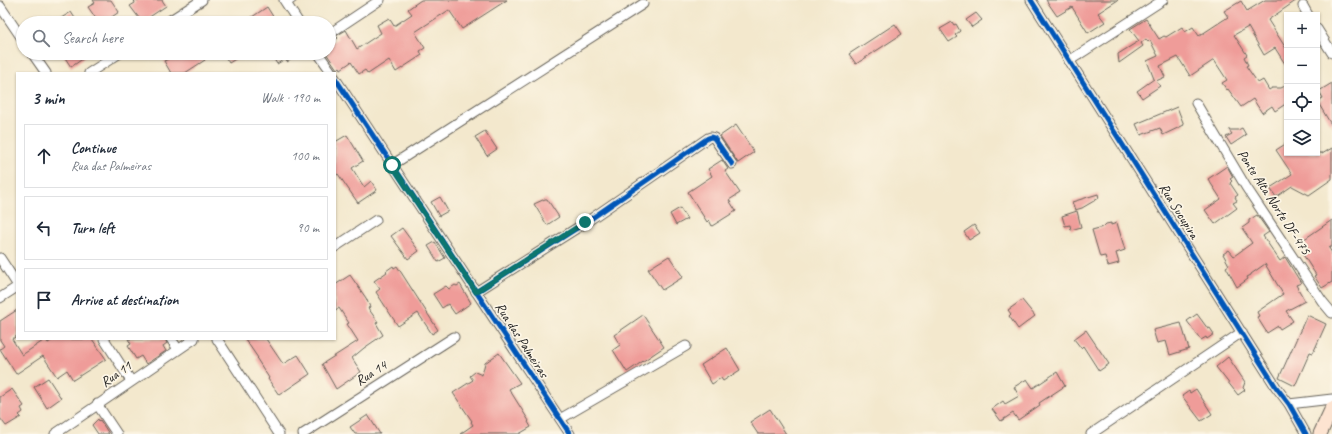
<!DOCTYPE html>
<html lang="en">
<head>
<meta charset="utf-8">
<style>
  :root { --surface:#fff; --page:#f6f6f7; --text:#1f2937; --muted:#747a83; --line:#e0e1e3 }
  body { margin:0; font-family:Caveat,sans-serif; background:var(--page); color:var(--text) }
  .controls { position:absolute; right:12px; top:12px; display:grid; overflow:hidden; border-radius:0px; box-shadow:0 1px 3px #0004 }
  .controls button { width:36px; height:36px; display:grid; place-items:center; padding:0; border:0; border-bottom:1px solid var(--line); background:var(--surface); color:var(--text); font:20px sans-serif }
  .stop { position:absolute; width:12px; height:12px; margin:-9px; border:3px solid #0f766e; border-radius:50%; background:#fff }
  .stop.end { background:#0f766e; border-color:#fff; box-shadow:0 1px 4px #0008 }
  .list { margin:0; padding:0; list-style:none }
  h2 { display:flex; justify-content:space-between; align-items:center; height:52px; margin:0; padding:0 16px; font-size:17px }
  h2 small { font-size:13px; font-weight:400; color:var(--muted) }
  .list li { display:grid; grid-template-columns:26px 1fr auto; gap:12px; align-items:center; box-sizing:border-box; height:64px; margin:0 8px 8px; padding:0 8px; border:1px solid var(--line); border-radius:0px }
  .list b { display:block; font-size:15px; white-space:nowrap }
  .list p { margin:0; font-size:13px; white-space:nowrap; color:var(--muted) }
  .list em { font-size:13px; font-style:normal; color:var(--muted) }
  .icon { flex:none; width:22px; height:22px; fill:none; stroke:currentColor; stroke-width:2; stroke-linecap:round; stroke-linejoin:round }
  .map { position:relative; flex:none; width:1332px; height:434px; overflow:hidden }
  .search { position:absolute; background:var(--surface); box-shadow:0 1px 3px #0004; left:16px; top:16px; width:320px; height:44px; display:flex; align-items:center; gap:10px; box-sizing:border-box; padding:0 14px; border-radius:22px; color:var(--muted); font-size:15px }
  .panel { position:absolute; background:var(--surface); box-shadow:0 1px 3px #0004; left:16px; top:72px; width:320px; height:268px; border-radius:0px }
  .map>svg:first-child { display:block }
  .building { fill:#ef9c99 }
  .lines { fill:none; stroke-linecap:round; stroke-linejoin:round }
  .lane-casing { stroke:#67635a; stroke-width:6 }
  .street-casing { stroke:#67635a; stroke-width:11 }
  .secondary-casing { stroke:#67635a; stroke-width:15 }
  .lane { stroke:#fff; stroke-width:4.5 }
  .street { stroke:#fff; stroke-width:9 }
  .secondary { stroke:#fde4d1; stroke-width:13 }
  .cycleway-casing { stroke:#fcf5e5; stroke-width:8 }
  .cycleway { stroke:#0057b8; stroke-width:5 }
  .route { stroke:#0f766e; stroke-width:5 }
  .labels { text-anchor:middle; dominant-baseline:central; stroke-width:3.5; stroke-linejoin:round; paint-order:stroke }
  .street-label { font-size:14px; fill:#1c1c1c; stroke:#fcf5e5 }
</style>
</head>
<body>
<div class="map">
<svg width="1332" height="434" viewBox="0 0 1332 434">
  <rect width="100%" height="100%" fill="#fcf5e5"/>
  <filter id="ink" filterUnits="userSpaceOnUse"><feTurbulence type="fractalNoise" baseFrequency=".025" numOctaves="2"/><feDisplacementMap in="SourceGraphic" scale="8" xChannelSelector="R" yChannelSelector="G"/><feConvolveMatrix kernelMatrix="1 2 1 2 8 2 1 2 1" color-interpolation-filters="sRGB"/></filter>
  <filter id="wash" filterUnits="userSpaceOnUse"><feTurbulence type="fractalNoise" baseFrequency=".012" numOctaves="4" result="noise"/><feDisplacementMap in="SourceGraphic" scale="16" xChannelSelector="R" yChannelSelector="G"/><feGaussianBlur stdDeviation="0.9" result="paint"/><feColorMatrix in="noise" values="0 0 0 0 0 0 0 0 0 0 0 0 0 0 0 0 0 1.4 0 .05"/><feComposite in="paint" operator="in"/></filter>
  <g filter="url(#wash)">
    <rect width="100%" height="100%" fill="#f3e8cd"/>
    <g id="blocks">
      <!-- building -->
      <path class="building" d="M93,0H111L119,12L103,23H99L88,7L95,3Z
        M134,0H162L166,6L142,22L130,6L135,3Z
        M421,0H507L462,29L449,10L415,32L425,48L420,51L422,55L396,72L389,60L368,74L365,70L359,74L351,62L341,69L340,67L337,69L326,53H329V44L338,38L336,36L346,30L357,49L381,33L377,25L389,18L394,26L412,14L408,9Z
        M1046,0H1118L1098,13L1105,22L1088,33L1072,7L1057,16Z
        M1265,0H1297L1268,20L1287,50V67L1275,48L1264,55L1248,27L1234,35L1247,55L1244,57L1248,65L1246,66L1258,83L1263,80L1269,90L1272,88H1281L1287,85V103L1275,111L1272,106L1262,113L1253,99L1241,107L1228,89L1227,90L1222,83L1227,80L1214,60L1190,76L1178,57L1160,66L1165,77L1156,81L1160,86L1142,98L1137,91L1154,79L1147,61L1158,56L1150,40L1148,42L1146,39L1141,43L1143,46L1119,63L1118,54L1139,41L1130,29L1146,19L1159,39L1164,36L1166,37L1182,27L1185,32L1193,27L1199,36L1228,17L1224,11L1241,1L1247,11Z
        M267,7L277,23H243Z
        M71,12L78,23H53Z
        M976,13L982,20L972,27L966,20Z
        M952,22L954,25L956,24L960,31L955,35L957,37L949,42L940,29Z
        M895,24L902,34L856,64L849,54Z
        M62,53H91L71,67Z
        M163,53H201L205,60L185,73H171L164,61L168,59Z
        M223,53H245L229,63Z
        M270,53H301L287,62L285,59L277,64Z
        M1332,83V126L1317,101L1323,98L1319,91Z
        M1177,107L1184,125L1163,135L1160,128L1141,135L1136,124Z
        M736,125L754,152L738,163L720,136Z
        M1242,128L1246,135L1231,145L1226,137L1232,134L1229,130H1238Z
        M485,131L497,149L487,156L475,137Z
        M347,135L363,161L352,168L364,187L371,181L377,190L358,203L338,174L335,176V142Z
        M1287,143V153H1322V154L1332,148V179L1309,195L1292,186L1276,197L1270,188L1292,174L1276,150Z
        M722,160L728,169L725,171L740,193L729,200L736,211L712,226L709,220L707,222L688,192L712,176L708,169Z
        M1227,166L1233,177L1230,179L1232,181L1230,183L1238,195L1235,197L1237,201L1233,203L1237,208L1215,224L1205,210L1221,199L1208,179Z
        M1098,194L1099,198L1082,208L1075,210L1072,202Z
        M440,197L448,211L439,216L431,202Z
        M545,199H547L559,217L547,225L534,204Z
        M680,208L687,219L676,225L670,214Z
        M1077,211L1081,227L1071,230L1070,225L1065,226L1062,216Z
        M1257,215L1269,232L1263,236L1269,245L1280,261L1285,257L1301,283L1296,285L1305,301L1286,311L1293,321L1280,329L1278,326L1267,333L1257,317L1259,316L1257,312L1283,294L1265,264L1251,274V275L1247,277L1248,279L1237,287L1226,267L1229,265L1223,254L1229,250L1234,256L1252,243L1242,228L1249,223V220Z
        M1332,220V246L1329,248L1332,253V282L1322,288L1314,276L1316,275L1302,253L1308,249L1303,240Z
        M1111,223V225L1117,223L1125,250L1116,253L1119,263L1108,266L1105,256L1100,257L1092,230L1103,227L1106,224Z
        M974,225L980,233L969,240L964,232Z
        M402,228L419,251L408,259L391,236Z
        M435,242L445,258L438,262L428,246Z
        M669,256L683,277L662,290L648,269Z
        M393,266L394,268L397,266L438,330L432,334L418,313L398,326L376,292L380,289L374,281L387,272L386,271Z
        M350,275L366,298L370,307L368,308L378,322L376,323L383,335L364,348L352,358L361,372L336,389L322,364L358,341L347,324L349,323L339,308L335,310V285Z
        M460,284L471,303L455,314L448,304L442,308L433,294L446,286L449,289L455,285L457,286Z
        M1022,300L1035,316L1018,329L1009,316L1011,314L1008,310Z
        M17,310V336L12,339L22,355L46,339L48,343L54,339H92L106,359L73,380L67,370L57,377L43,356L16,374L0,349L4,346L0,340V321Z
        M1197,314L1208,329L1210,328L1214,334L1207,339L1206,337L1201,340L1187,321Z
        M643,315L664,347L627,372L613,350L620,345L614,335Z
        M1307,315L1326,324L1313,353L1310,352L1295,386L1279,378Z
        M1181,323L1189,349L1170,355L1166,341L1157,343L1153,330Z
        M1086,330L1109,364L1099,371L1083,346L1081,348L1074,339Z
        M128,339H165L167,343L163,346L166,351L146,364L141,356L136,359L128,346L131,344Z
        M245,339H266L283,364L298,355L310,374L279,395L268,379L269,378L257,359L258,358Z
        M727,348L740,370L723,381L721,378L712,384L701,365Z
        M499,353L520,383L509,389L529,421L528,422L531,427L519,434H460L473,425L471,422L472,421L453,393L473,380L470,376L475,372L482,375L485,363Z
        M1228,357L1245,382L1243,388L1245,390L1238,395L1216,367Z
        M1057,372L1065,386L1039,403L1040,405L1018,420L1013,413L1001,421L992,409L1003,401L1005,404L1019,396L1014,387L1027,379L1033,388Z
        M48,378L61,398L47,408L34,387Z
        M12,389L24,406L21,408L23,412L19,415L21,417L6,426L0,418V397Z
        M1196,389L1212,414L1201,421L1182,396L1189,391L1190,393Z
        M770,409L786,434H758L750,422Z
        M368,415L380,434H355L350,427Z
        M98,419L99,421L100,420L109,434H98L92,425Z"/>
    </g>
  </g>
  <g filter="url(#ink)">
    <use href="#blocks" fill-opacity="0" stroke="#67635a" stroke-width="1"/>
    <g class="lines">
      <defs>
        <path id="lane" d="M287,5L294,0"/>
        <path id="street" d="M284,0L299,23
          M1031,0L1276,387L1289,404L1306,434
          M0,6L23,40
          M1303,6L1308,15
          M166,23L202,0
          M1317,29L1332,53
          M329,34L380,0
          M32,53L46,73
          M318,53L332,73
          M1069,61L1163,0
          M89,73L120,53
          M335,78L570,434
          M1196,103L1246,187L1322,301L1332,313
          M392,165L643,4
          M335,247L376,220
          M0,258L17,284
          M476,292L585,223L708,138L711,137L714,138L732,164
          M0,298L17,287
          M104,339L131,381
          M171,339L178,349
          M217,339L279,434
          M97,404L117,434
          M1289,404L1332,399
          M560,419L686,346
          M55,434L194,339
          M303,434L454,337
          M1091,434L1242,332"/>
        <path id="secondary" d="M1320,434L1332,408"/>
      </defs>
      <!-- lane casing -->
      <use href="#lane" class="lane-casing"/>
      <!-- street casing -->
      <use href="#street" class="street-casing"/>
      <!-- secondary casing -->
      <use href="#secondary" class="secondary-casing"/>
      <!-- lane -->
      <use href="#lane" class="lane"/>
      <!-- street -->
      <use href="#street" class="street"/>
      <!-- secondary -->
      <use href="#secondary" class="secondary"/>
      <defs>
        <path id="cycleway" d="M1031,0L1276,387L1289,404L1306,434
          M335,78L570,434
          M476,292L585,223L708,138L711,137L714,138L732,164"/>
      </defs>
      <!-- cycleway casing -->
      <use href="#cycleway" class="cycleway-casing"/>
      <!-- cycleway -->
      <use href="#cycleway" class="cycleway"/>
    </g>
  </g>
  <g class="lines" filter="url(#ink)">
    <!-- route -->
    <path class="route" d="M392,165L476,292L585,222"/>
  </g>
  <g class="labels">
    <!-- street labels -->
    <g class="street-label">
      <text transform="translate(1274 202) rotate(57)">Ponte Alta Norte DF-475</text>
      <text transform="translate(1179 211) rotate(58)">Rua Sucupira</text>
      <text transform="translate(522 340) rotate(57)">Rua das Palmeiras</text>
      <text transform="translate(371 373) rotate(-33)">Rua 14</text>
      <text transform="translate(116 374) rotate(-35)">Rua 11</text>
    </g>
  </g>
</svg>
<div class="controls">
<button>+</button>
<button>−</button>
<button><svg class="icon" aria-label="locate" viewBox="0 0 24 24"><circle cx="12" cy="12" r="6"/><path d="M12 2v4M12 18v4M2 12h4M18 12h4"/></svg></button>
<button><svg class="icon" aria-label="layers" viewBox="0 0 24 24"><path d="M12 4l9 5-9 5-9-5zM3 14l9 5 9-5"/></svg></button>
</div>
<div class="stop" style="left:392px;top:165px"></div>
<div class="stop end" style="left:585px;top:222px"></div>
<div class="search"><svg class="icon" aria-label="search" viewBox="0 0 24 24"><circle cx="10" cy="10" r="6"/><path d="M15 15l6 6"/></svg>Search here</div>
<section class="panel">
<h2>3 min<small>Walk · 190 m</small></h2>
<ul class="list">
<li><svg class="icon" aria-label="ahead" viewBox="0 0 24 24"><path d="M12 20V5M6 11l6-6 6 6"/></svg><div><b>Continue</b><p>Rua das Palmeiras</p></div><em>100 m</em></li>
<li><svg class="icon" aria-label="left" viewBox="0 0 24 24"><path d="M17 20v-9H6M10 6l-5 5 5 5"/></svg><div><b>Turn left</b></div><em>90 m</em></li>
<li><svg class="icon" aria-label="arrive" viewBox="0 0 24 24"><path d="M6 21V4h12l-3 4 3 4H6"/></svg><div><b>Arrive at destination</b></div></li>
</ul>
</section>
</div>
</body>
</html>
